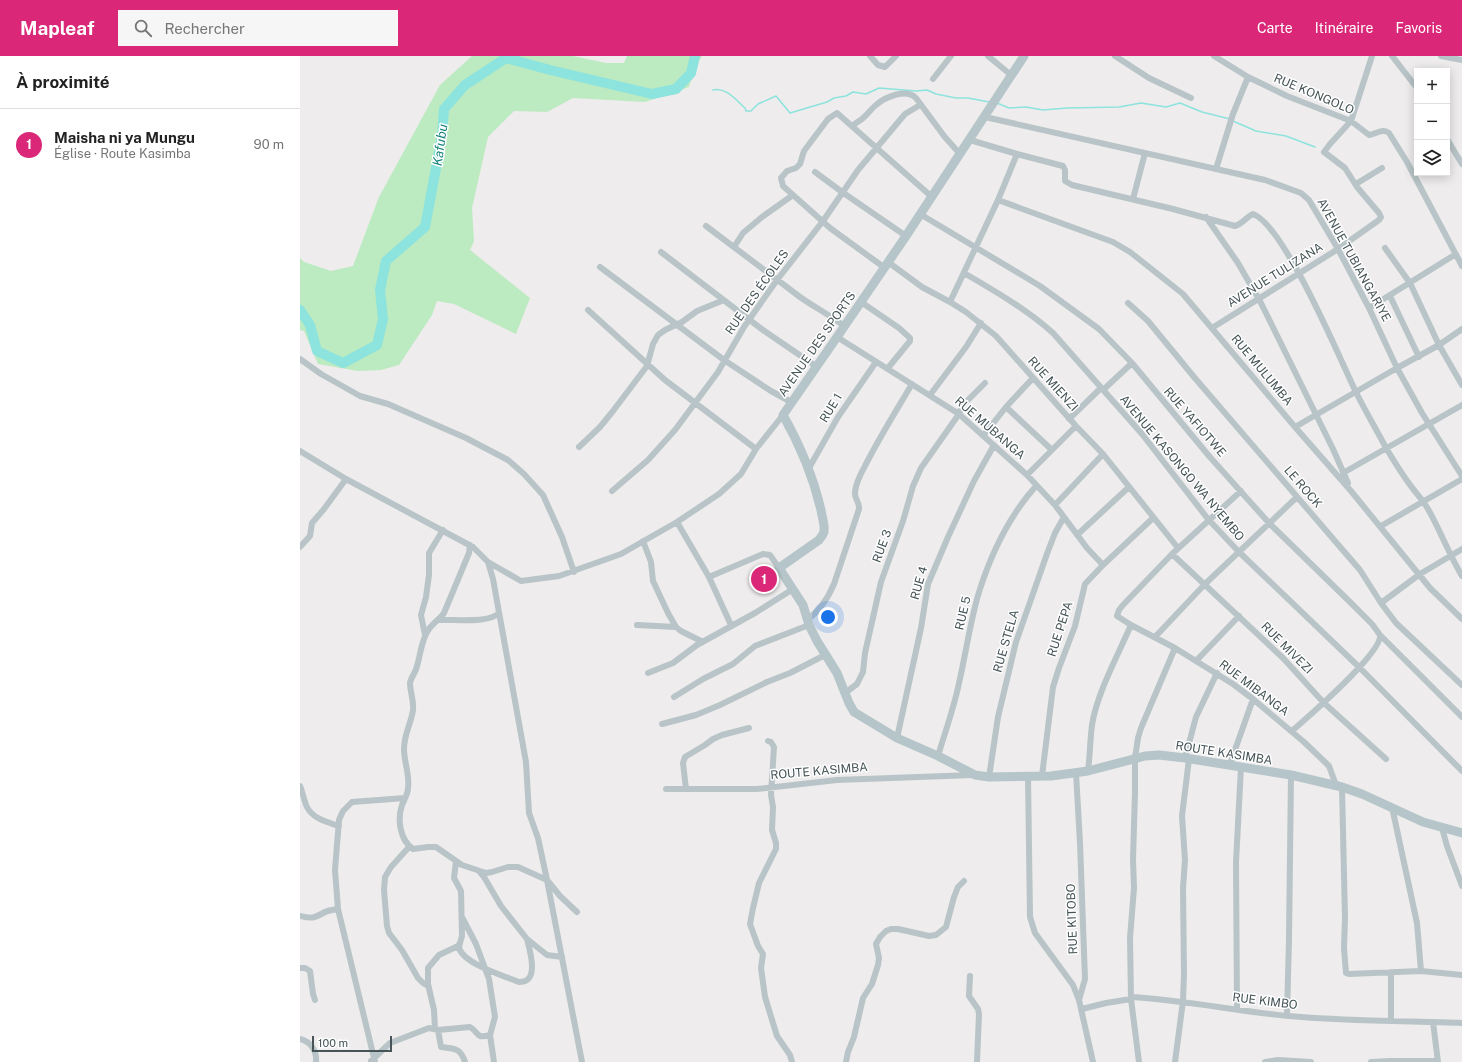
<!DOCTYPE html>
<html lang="fr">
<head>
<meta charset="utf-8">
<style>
  :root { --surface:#fff; --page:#f6f6f6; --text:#222; --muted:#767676; --line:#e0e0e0; --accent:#db2777 }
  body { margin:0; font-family:"Public Sans",sans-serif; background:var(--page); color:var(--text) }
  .controls { position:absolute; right:12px; top:12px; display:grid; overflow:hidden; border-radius:0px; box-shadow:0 2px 10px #0003 }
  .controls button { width:36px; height:36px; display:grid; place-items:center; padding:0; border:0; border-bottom:1px solid var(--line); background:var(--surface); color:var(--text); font:20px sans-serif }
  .scale { position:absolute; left:12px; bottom:10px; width:80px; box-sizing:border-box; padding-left:4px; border:2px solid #465457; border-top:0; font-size:11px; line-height:14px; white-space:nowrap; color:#465457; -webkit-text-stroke:3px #fff; paint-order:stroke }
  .you { position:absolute; left:528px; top:561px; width:14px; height:14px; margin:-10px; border:3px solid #fff; border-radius:50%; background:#1a73e8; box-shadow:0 0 0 6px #1a73e833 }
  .badge { display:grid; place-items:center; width:26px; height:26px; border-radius:50%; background:var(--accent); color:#fff; font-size:13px; font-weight:700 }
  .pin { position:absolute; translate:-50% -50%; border:2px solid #fff; box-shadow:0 1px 4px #0006 }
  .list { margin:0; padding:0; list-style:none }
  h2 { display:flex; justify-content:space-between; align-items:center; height:52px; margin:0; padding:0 16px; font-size:17px }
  h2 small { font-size:13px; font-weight:400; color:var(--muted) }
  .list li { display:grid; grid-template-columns:26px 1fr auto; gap:12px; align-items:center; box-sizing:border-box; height:72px; padding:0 16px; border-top:1px solid var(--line) }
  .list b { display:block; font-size:15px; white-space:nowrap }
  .list p { margin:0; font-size:13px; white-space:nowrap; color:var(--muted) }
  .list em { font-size:13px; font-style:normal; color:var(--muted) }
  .icon { flex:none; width:22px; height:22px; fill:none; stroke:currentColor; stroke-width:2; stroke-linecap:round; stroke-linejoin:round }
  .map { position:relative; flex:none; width:1162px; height:1006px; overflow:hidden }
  header { display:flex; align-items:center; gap:24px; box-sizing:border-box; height:56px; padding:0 20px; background:var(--accent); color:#fff }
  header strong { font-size:19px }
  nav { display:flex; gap:22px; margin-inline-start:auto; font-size:14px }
  .search { width:280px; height:36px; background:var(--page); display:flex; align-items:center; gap:10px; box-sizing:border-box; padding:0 14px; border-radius:0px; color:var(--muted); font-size:15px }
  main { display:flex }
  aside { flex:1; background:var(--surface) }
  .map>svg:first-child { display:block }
  .green { fill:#bceac1 }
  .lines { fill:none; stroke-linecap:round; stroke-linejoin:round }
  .stream { stroke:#8de3dd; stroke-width:1.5 }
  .river { stroke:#8de3dd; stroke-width:10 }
  .street { stroke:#b8c4c7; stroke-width:6 }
  .secondary { stroke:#b5c5c9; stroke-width:9 }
  .labels { text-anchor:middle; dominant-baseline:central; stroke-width:3; stroke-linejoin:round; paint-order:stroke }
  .street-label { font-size:12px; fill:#465457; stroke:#fff }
  .water-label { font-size:13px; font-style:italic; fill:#16847c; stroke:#fff }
</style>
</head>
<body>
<header>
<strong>Mapleaf</strong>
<div class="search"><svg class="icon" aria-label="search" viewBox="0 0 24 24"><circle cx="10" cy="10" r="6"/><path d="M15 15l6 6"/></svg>Rechercher</div>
<nav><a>Carte</a><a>Itinéraire</a><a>Favoris</a></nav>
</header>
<main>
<aside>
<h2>À proximité<small></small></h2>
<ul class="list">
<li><span class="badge">1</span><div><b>Maisha ni ya Mungu</b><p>Église · Route Kasimba</p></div><em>90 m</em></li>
</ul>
</aside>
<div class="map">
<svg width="1162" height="1006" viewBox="0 0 1162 1006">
  <rect width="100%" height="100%" fill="#eeecec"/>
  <!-- green -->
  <path class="green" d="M172,0H273L306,7H324L327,0H402L395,11L389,31L345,46L273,42L247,56L214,55L188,81L172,152L174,185L170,194L230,242L216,278L154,248L137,245L132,259L99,309L81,314L58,315L18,308L4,275L0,274V202L4,206L31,215L53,210L79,141L140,29Z"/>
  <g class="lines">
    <!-- stream -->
    <path class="stream" d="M413,34C426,31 436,44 445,52L446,55H451L458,48L476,40L490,57L527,46L534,42L546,40L553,36L566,38L579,32L616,35L627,34L636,38L656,42H668L689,46
      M697,47L709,52L726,51L743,54L767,52L819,51L841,47L866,51L880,47L902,56L930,63
      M933,65L956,75L986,80L1015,91"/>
    <!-- river -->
    <path class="river" d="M0,254L10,269L17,295L43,307L77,289L83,263L80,234L86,205L125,171L142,80L144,53L165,29L206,2L250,14L352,38L376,33L391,17L395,0"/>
    <!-- street -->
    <path class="street" d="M570,0L578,9L585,11L596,0
      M688,0L711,19
      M815,0L849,22L891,42
      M914,0L948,21L987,40L1051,65L1069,79C1076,78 1083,72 1089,77L1107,106L1162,210
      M1092,0L1117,32
      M1141,0L1162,4
      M633,23L651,0
      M685,61L965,124L1001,137L1009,144L1038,193L1069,252L1097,312L1122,357L1162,420
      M552,70C556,67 559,65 562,63C567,59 571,53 576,49C585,41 606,32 616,42L644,80L660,98
      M1147,83L1162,108
      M717,98L763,110L765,114V125L772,129L873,153L935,170C943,168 946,161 953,158C984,169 1039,301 1055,334C1064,353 1075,371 1085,390C1092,402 1100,415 1108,426C1114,435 1122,443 1128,453C1140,474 1149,498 1162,520
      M916,113L933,58L948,21
      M515,116L542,136L606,180
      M1056,128L1082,112
      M833,143L845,97
      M698,144L813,186L830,196L883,238L995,371L1051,435L1130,532L1162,563
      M620,158L740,230L799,273L832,307L909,400L969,467L1050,546L1072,568L1080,579L1162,661
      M906,161L938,207L961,247L1033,393L1048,427
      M406,170L500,241C514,251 530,259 544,270
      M434,191L443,177L462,161L493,139
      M1085,192L1110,227L1139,289L1162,329
      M361,196L463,274L517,311
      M588,206L622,231L650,246L666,256L696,280L776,370L803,398L878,492
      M300,211L424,304L471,335L491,346
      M585,212L530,172L483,130L481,122L487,115L496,112L500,108L504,95L528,63L537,57L632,141
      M664,217C695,235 726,253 753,277L842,378L908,463L938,495L1059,611L1162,715
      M1090,240L1119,301
      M561,246L599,272L610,282V285L588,312
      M650,246L698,144L717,98L670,84
      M828,247L848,265L894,321L1041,492L1060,514L1081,547L1096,567L1162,629
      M1069,252L1156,198
      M288,254L365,324L456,393
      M912,272L1038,193L1079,164L1081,161L1079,157L1057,131L1045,112L1024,96L1030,88L1051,65L1072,0
      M537,281L659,358L727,419L755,449L787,492L803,509
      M0,303L21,318L60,340L88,348L166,382L208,404L224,418L243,439L262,481L274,516
      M803,334L832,307
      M630,339L666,291L681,267
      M706,351L752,394
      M769,363L801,332
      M995,371L1097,312L1139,289L1162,273
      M683,380L706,351L733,322
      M279,391L300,371L313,355L347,310L353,288L358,279L365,274L382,266L397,255L424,244
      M0,395L46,423L173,491L188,506L221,525L259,520L321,498L377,466L419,438L441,418L456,393L483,359
      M509,412L538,361L576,306
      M1043,417L1162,349
      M727,419L776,370
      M312,435L348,404L375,374L418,316L444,271L477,224L523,165L558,114L605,58L620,49
      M941,435L872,498L823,549L819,554L817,560L831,569L875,592L933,628L953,643L1004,686L1029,710L1036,729
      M755,449L803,398
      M377,466L409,521L431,569
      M1081,470L1162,423
      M777,479L829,431
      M343,485L351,506L353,525L368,557L376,571L381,575L403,586
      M170,489L169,497L144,557C140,563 133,567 129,573C121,584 121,597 117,610C116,616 111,621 110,627C110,637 114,643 113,654C111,668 104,678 104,693C104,706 110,719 108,732C108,738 104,744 102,749C97,764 100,784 113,793L128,791H136L162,809L186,817L192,816L208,811H218L247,824L282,1006
      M0,491L10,480L12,467L24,453L46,423
      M872,498L983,602L1024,647L1086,703
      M188,506L193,523L226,706L229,757L238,782L247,824L260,840L277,856
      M409,521L463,498L470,499L479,512
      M1081,547L1120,518L1162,493
      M508,563C521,554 528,542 534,528L559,453C560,446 554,443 555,436C556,427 561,417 565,410C579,382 596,355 612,328
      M139,564C154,563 188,568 199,557
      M337,569L376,571
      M125,579L121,559L126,541L129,519V497L143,474
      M855,581L905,528L997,441
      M896,605L939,560
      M348,617L373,607L397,589L455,557L493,533
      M545,637L557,628L563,616L565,597L581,526L603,465L613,430L621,412L659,358L662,350L685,327
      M374,641L403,623L433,608L455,590L509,569
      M362,668L396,659L420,649L467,626L490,617L525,599
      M992,675C1007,662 1083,596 1080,579
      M597,682L621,572L628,528L648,481L674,425L694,389
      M468,685L471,686L474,691L471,739L473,751L472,774L476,787V793L459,827L453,852L450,868L458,890L463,898L461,912L465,941L477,980L490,999L492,1006
      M638,700C645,676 654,652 659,627C666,597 670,566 679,536C691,498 710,459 736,430
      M885,702L896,661L917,617
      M930,708L953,643
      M788,715C790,700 790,684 792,669C797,637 818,599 831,569
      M776,717L780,787L785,923L779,944L793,1006
      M742,720L753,631L759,612L775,570L785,528L803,509L853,462
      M689,721L698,661L716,586L748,495L755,477L764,461
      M728,721L730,861L735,877L773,929L779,944
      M0,730C3,737 4,745 7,751C13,763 27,766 39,770
      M1042,731L1045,862L1044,892L1046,917L1049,918L1121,915L1162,919
      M366,733H457L537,724L673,719
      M386,733L383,707L385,701L405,689L413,683L422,679L449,672
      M1092,751L1117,867L1121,915
      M1142,772L1147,790L1162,830
      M109,791L91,811L85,821L84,834L87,870L89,877L102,894L118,922L123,927L128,930
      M179,815L184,821L201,850L227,883L247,899L262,901
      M0,860C13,863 14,862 25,856C29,854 34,854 38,853
      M163,863L176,888L189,923L195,961L190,979L194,1006
      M160,887L159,892C164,908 204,920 219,926C240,927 230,895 227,883
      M0,912H5L10,915L13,938L15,944
      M670,920L669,940L678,953L679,958L677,1006
      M831,941C884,944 936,955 988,960C1046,965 1104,965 1162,967
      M782,953L806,947L831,943
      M937,953L936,806L941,711
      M987,959L989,883L991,719
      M1091,965V916
      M1133,966L1138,1006
      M135,973L134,954L128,928V912L139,899L158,890L160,887L162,880L161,835L154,822L156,805
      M138,974L141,991C154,993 160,991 165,1006
      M0,983C11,986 17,995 16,1006
      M71,1005L90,987L129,972L138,974L170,971C180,977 175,983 190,979
      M75,1006L38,853L35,814L39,764L43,755L52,746L105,742
      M546,1006L548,996L554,981L563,942L572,928L578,909L579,902L576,888L580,881L586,875L591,873H598L629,880L636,879L646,871L654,841L658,831L664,825
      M839,1006L831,943L830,882L834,832L833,803L835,737V702L838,682L841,672L875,592
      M875,1006L883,945L884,918L883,832L885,804L882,760L889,703
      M965,1006L978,1004L1011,1006
      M1071,1006L1090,1005H1137"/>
    <!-- secondary -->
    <path class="secondary" d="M724,0L606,180L537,281L483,359C500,389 513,420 521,454C522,461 525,469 524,476C523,479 521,481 519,484L479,512L503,549L509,569L517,585L537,617L549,647L554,656L597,682L638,700L675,719L689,721L751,720L788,715L845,700L859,699L885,702L991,719L1042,731L1062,738L1123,766L1162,777"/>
  </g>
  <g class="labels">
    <!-- street labels -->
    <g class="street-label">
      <text transform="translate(1014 38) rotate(23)">RUE KONGOLO</text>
      <text transform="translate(1054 204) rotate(61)">AVENUE TUBIANGARIYE</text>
      <text transform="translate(975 219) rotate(-32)">AVENUE TULIZANA</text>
      <text transform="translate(457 236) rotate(-55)">RUE DES ÉCOLES</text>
      <text transform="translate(517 288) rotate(-55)">AVENUE DES SPORTS</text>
      <text transform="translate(962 314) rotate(50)">RUE MULUMBA</text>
      <text transform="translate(753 328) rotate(48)">RUE MIENZI</text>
      <text transform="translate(531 352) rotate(-59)">RUE 1</text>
      <text transform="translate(895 366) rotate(49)">RUE YAFIOTWE</text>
      <text transform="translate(690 372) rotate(41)">RUE MUBANGA</text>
      <text transform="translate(882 412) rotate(50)">AVENUE KASONGO WA NYEMBO</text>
      <text transform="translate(1003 431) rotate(49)">LE ROCK</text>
      <text transform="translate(582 490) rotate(-70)">RUE 3</text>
      <text transform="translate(619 527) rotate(-74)">RUE 4</text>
      <text transform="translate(663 557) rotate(-77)">RUE 5</text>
      <text transform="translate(760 573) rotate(-72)">RUE PEPA</text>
      <text transform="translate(706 585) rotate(-74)">RUE STELA</text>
      <text transform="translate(987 592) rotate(45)">RUE MIVEZI</text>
      <text transform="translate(954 632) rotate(37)">RUE MIBANGA</text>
      <text transform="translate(924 697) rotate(9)">ROUTE KASIMBA</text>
      <text transform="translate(519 715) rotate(-5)">ROUTE KASIMBA</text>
      <text transform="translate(772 863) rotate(-92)">RUE KITOBO</text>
      <text transform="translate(965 945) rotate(7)">RUE KIMBO</text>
    </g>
    <!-- water labels -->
    <g class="water-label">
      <text transform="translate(140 89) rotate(-82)">Kafubu</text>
    </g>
  </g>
</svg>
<div class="controls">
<button>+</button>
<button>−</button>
<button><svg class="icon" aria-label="layers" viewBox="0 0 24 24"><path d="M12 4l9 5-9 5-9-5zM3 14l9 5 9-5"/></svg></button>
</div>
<div class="scale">100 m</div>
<div class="you"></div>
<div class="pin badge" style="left:464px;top:523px">1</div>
</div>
</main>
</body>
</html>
